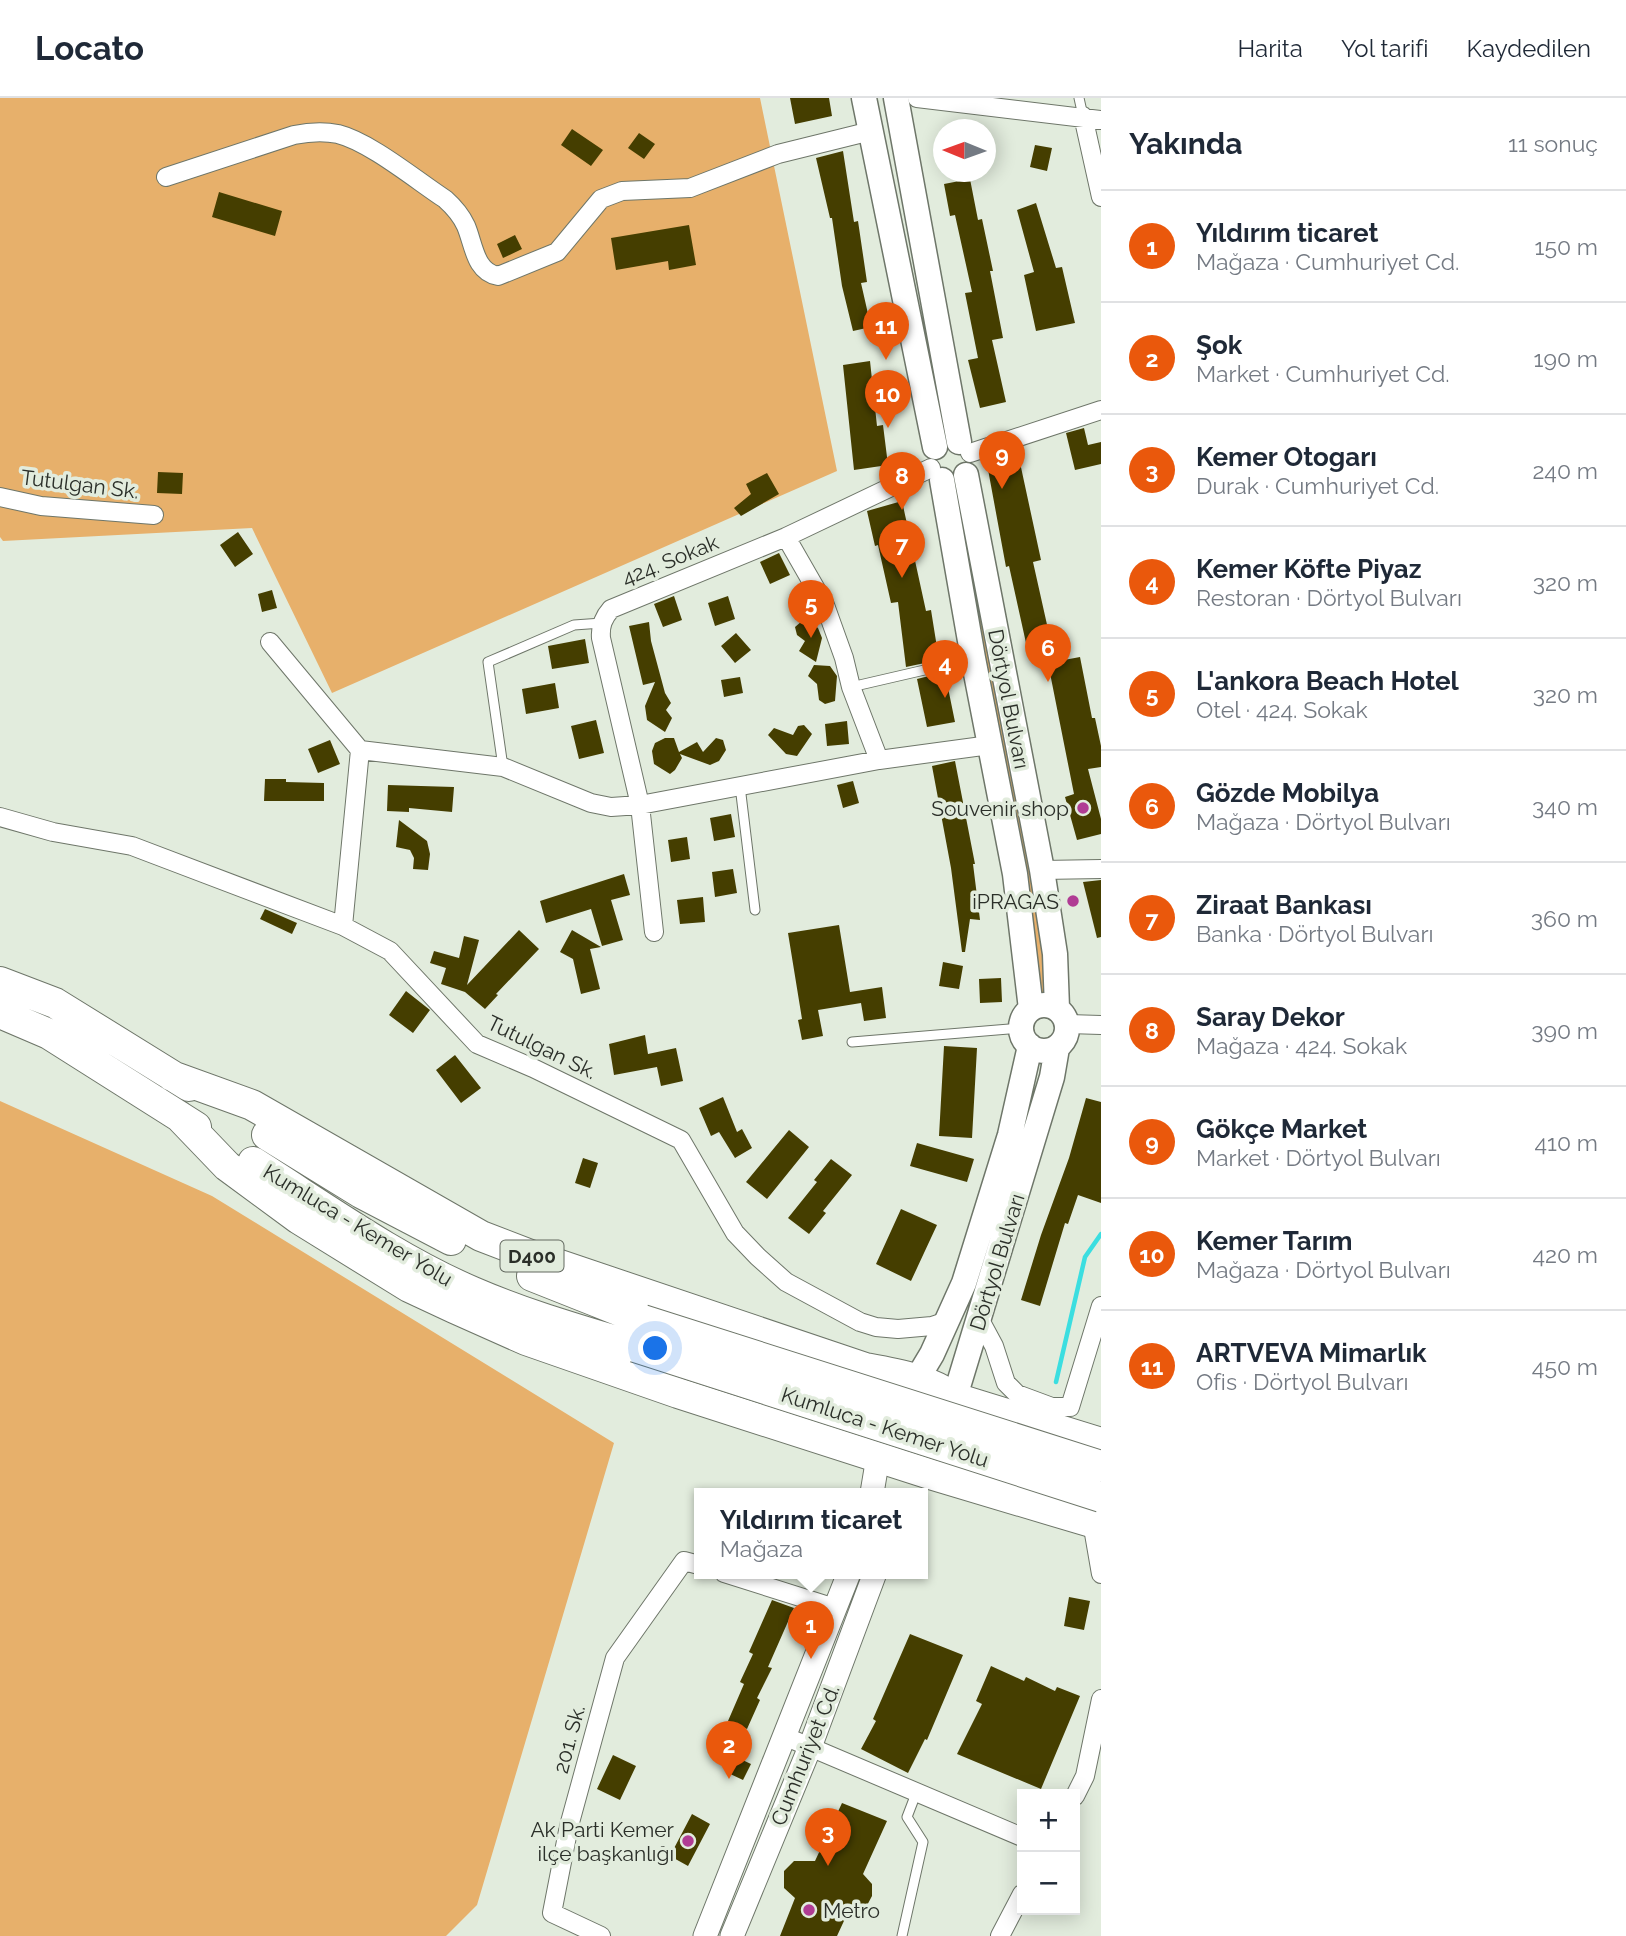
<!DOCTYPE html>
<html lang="tr">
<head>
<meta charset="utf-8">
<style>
  :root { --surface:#fff; --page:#f6f6f7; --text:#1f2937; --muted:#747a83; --line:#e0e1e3; --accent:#ea580c }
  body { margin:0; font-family:Raleway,sans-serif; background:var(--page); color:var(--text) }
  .controls { position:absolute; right:21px; bottom:21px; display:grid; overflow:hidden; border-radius:0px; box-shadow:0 4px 18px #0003 }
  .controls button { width:63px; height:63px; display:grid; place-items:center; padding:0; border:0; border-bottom:2px solid var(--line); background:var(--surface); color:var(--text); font:35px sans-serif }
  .compass { position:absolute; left:933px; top:21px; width:63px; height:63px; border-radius:50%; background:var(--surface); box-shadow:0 4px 18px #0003; rotate:271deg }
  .you { position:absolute; left:656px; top:1251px; width:24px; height:24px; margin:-18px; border:5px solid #fff; border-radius:50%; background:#1a73e8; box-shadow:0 0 0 10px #1a73e833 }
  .badge { display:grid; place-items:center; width:46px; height:46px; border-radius:50%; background:var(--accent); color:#fff; font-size:23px; font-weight:700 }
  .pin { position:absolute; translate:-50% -58px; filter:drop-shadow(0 2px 4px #0008) }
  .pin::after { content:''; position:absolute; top:37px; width:24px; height:21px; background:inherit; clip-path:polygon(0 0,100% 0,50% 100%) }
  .popup { position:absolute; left:694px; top:1390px; width:234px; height:91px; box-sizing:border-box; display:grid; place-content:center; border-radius:0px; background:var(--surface); filter:drop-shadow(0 2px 5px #0005); font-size:23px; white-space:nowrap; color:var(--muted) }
  .popup b { font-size:26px; color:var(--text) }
  .popup::after { content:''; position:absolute; left:50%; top:100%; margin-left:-14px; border:14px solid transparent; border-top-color:var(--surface) }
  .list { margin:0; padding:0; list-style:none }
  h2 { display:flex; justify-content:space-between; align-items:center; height:91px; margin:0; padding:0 28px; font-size:30px }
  h2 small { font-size:23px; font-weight:400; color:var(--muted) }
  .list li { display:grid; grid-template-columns:46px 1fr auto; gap:21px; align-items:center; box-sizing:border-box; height:112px; padding:0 28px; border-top:2px solid var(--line) }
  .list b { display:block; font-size:26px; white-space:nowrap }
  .list p { margin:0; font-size:23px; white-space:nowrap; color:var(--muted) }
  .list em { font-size:23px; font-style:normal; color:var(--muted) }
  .map { position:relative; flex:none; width:1101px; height:1838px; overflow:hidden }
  header { display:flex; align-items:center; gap:42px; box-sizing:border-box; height:98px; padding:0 35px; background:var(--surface); border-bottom:2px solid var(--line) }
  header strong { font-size:33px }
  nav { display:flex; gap:38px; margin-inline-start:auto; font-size:24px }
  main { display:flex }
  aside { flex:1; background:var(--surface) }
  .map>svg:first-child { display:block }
  .green { fill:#e7b06b }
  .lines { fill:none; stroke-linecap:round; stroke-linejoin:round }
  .stream { stroke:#3bdee0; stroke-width:4.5 }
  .building { fill:#453e00 }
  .service-casing { stroke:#6e7669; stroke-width:11 }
  .minor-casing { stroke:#6e7669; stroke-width:20 }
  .tertiary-casing { stroke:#6e7669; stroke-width:25 }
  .secondary-casing { stroke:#6e7669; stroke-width:27 }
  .trunk-casing { stroke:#6e7669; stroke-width:32 }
  .service { stroke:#fff; stroke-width:9 }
  .minor { stroke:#fff; stroke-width:18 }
  .tertiary { stroke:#fff; stroke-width:23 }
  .secondary { stroke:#fff; stroke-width:24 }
  .trunk { stroke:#fff; stroke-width:30 }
  .trunk-bridge-casing { stroke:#6e7669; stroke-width:32; stroke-linecap:butt }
  .trunk-bridge { stroke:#fff; stroke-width:30 }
  .poi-dot { fill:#b03c94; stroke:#e2ecdd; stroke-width:2.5 }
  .labels { text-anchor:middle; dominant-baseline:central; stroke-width:7; stroke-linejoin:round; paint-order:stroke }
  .shield { fill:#e2ecdd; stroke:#62685f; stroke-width:2 }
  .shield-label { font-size:19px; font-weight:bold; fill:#2b2f29 }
  .street-label { font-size:21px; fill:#2b2f29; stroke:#e2ecdd }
  .poi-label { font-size:21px; fill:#2b2f29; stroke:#e2ecdd; text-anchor:end }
</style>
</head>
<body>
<header>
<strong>Locato</strong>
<nav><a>Harita</a><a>Yol tarifi</a><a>Kaydedilen</a></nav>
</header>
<main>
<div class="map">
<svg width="1101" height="1838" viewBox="0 0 1101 1838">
  <rect width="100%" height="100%" fill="#e2ecdd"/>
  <!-- green -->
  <path class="green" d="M0,0H760L837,373L332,595L252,430L3,443L0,439Z
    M959,388L1032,771L1047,894L1036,895L947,391Z
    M0,1003L212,1098L614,1345L477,1807L446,1838H0Z"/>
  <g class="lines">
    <!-- stream -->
    <path class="stream" d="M1056,1284L1085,1159L1101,1136"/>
  </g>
  <!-- building -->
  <path class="building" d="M790,0H829L832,18L795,26Z
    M572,31L603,52L591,68L561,47Z
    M639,35L655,46L644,61L628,50Z
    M1035,47L1052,50L1047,73L1030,69Z
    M843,53L854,124L858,123L867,184L861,185L871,229L853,233L842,188L832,120H830L816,60Z
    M970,81L978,122L982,121L993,173H990L1003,240L992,242L1006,304L980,310L968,262L978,260L965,195L972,194L955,117L950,118L944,86Z
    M219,94L282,113L275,138L212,119Z
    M1036,105L1056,170L1062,169L1075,225L1036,233L1024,177L1034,174L1017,112Z
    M689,127L696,167L669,172L668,163L616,172L611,140Z
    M515,137L522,151L503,160L497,146Z
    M870,263L877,328L883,327L888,367L854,372L843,267Z
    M1084,330L1088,347L1101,344V366L1075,372L1066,335Z
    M1019,360L1041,462L1033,464L1050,540L1026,545L1009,468L1006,469L987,366Z
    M158,374L183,375L182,396L157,395Z
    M767,375L779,396L741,418L734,410L751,396L746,386Z
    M902,403L926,513L931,512L939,562L906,569L898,504L891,505L878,447L875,448L867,413Z
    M238,434L253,456L235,469L220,447Z
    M779,455L790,477L770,486L760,464Z
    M272,492L277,510L262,514L258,496Z
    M674,498L682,522L663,529L654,506Z
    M728,498L735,521L715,528L708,505Z
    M802,523L812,525L818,530L822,540L816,564L799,553L805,543L797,537L795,529Z
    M649,524L651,543L665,595L671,605L666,612L672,620L665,634L647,622L645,608L655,584L643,587L629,528Z
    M736,535L751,552L735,565L721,548Z
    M585,541L589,565L552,571L548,548Z
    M1080,559L1092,620H1095L1101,648V669L1088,671L1101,721V736L1077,742L1065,699L1074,696L1048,565Z
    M814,567L830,568L837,578L835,603L825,606L819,602L817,586L808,578Z
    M941,575L942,580H946L955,624L927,629L917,581Z
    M740,579L743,595L724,599L721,582Z
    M555,585L559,610L526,616L522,591Z
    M596,622L604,655L579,661L571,628Z
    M847,623L849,646L827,648L825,626Z
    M804,627L812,636L797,658L786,656L768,637L774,630L793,637L798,628Z
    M665,640H674L679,654L697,644L703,654L716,640L723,642L726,652L719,663L710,667L680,656L682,660L675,672L670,676L654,666L652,653L655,645Z
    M330,642L340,666L318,675L308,651Z
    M955,663L975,766H973L980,822L970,821L965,854H962L951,770L932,668Z
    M265,681H286V684L324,685V703H264Z
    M853,683L859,705L843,710L837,687Z
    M388,687L454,689L452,714L409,710V714L387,713Z
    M731,716L735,739L714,743L710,720Z
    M399,722L427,743L430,756L428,772L413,771L414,760L410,752L396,749Z
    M687,739L690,761L671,764L668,742Z
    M733,771L737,795L715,799L712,774Z
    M624,776L630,797L611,802L623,842L602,848L591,811L546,825L540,803Z
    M1101,782V839L1097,840L1083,784Z
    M703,799L705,824L680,826L677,802Z
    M265,811L297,825L292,836L260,821Z
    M839,827L850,894L882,889L886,920L864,923L861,905L818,912L823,938L802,942L798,922L802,921L788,835Z
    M519,832L539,851L496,896L498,897L485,911L465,894L441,886L446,870L430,865L434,853L459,860L464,838L479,842L467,887Z
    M572,832L601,849L590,851L600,891L581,896L573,861L560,854Z
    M943,864L963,868L959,891L939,888Z
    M1001,880L1002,904L980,905L979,881Z
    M406,893L430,912L413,935L389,917Z
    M645,937L648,956L676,950L683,983L661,988L657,969L614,977L609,946Z
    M944,948L977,950L972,1040L939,1038Z
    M455,957L481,990L461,1005L436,972Z
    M723,999L737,1034L742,1031L752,1050L735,1060L719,1034L711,1038L699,1010Z
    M1086,1000L1101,1004V1105L1078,1097L1068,1126L1065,1125L1040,1208L1021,1202L1041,1137L1069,1060Z
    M789,1032L809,1049L767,1101L746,1084Z
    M917,1045L974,1061L967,1084L910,1068Z
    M583,1060L598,1065L590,1090L575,1085Z
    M831,1061L852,1077L823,1113L826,1115L809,1136L788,1120L817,1084L814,1082Z
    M901,1111L937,1127L911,1183L876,1166Z
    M1069,1499L1090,1503L1084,1532L1064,1528Z
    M772,1502L794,1510L768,1569L772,1570L757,1600L760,1602L747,1631L728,1623L744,1586L740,1584L753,1556L749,1554Z
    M910,1536L963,1557L927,1642L925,1641L908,1675L861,1651L876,1623L873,1621Z
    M991,1568L1024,1583L1026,1579L1055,1593L1057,1589L1080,1598L1041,1691L957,1656L982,1606L976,1603Z
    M613,1657L636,1668L620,1702L597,1691Z
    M734,1658L751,1666L743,1682L726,1674Z
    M842,1705L887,1723L863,1776L872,1786V1798L864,1813L849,1812L837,1838H780L795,1800L784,1790V1773L794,1763H815Z
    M692,1716L710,1726L688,1768L670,1758Z"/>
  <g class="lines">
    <defs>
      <path id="service" d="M1079,0L1083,18
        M851,589L972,561
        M503,669L488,564L574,527L602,525
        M740,688L755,812
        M852,944L1021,930
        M902,1838L923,1744L907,1719L917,1693"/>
      <path id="minor" d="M917,0L1101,22
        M1083,18L1101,99
        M166,79L294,37C309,34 323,33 338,36C370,44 416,82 445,101C454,109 461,117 466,128C474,147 475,174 498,178L557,154L601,101L622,93L690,90L778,56L871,33
        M970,355L1101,312
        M0,399L41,408L154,417
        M786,439L825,507L844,560L851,589L879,662
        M270,544L360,652L503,669L591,705L611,709L640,707L879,662L990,647
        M0,719L53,734L132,748L343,828L390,853L477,946L533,970L681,1042L735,1135L758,1159L786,1184L860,1224L876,1229L898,1231L932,1228L947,1223
        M1042,772L1101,771
        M343,828L360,652
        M654,834L640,707L601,540C600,528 603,520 611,511L786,439L931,370
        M1068,926L1101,927
        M980,1222L994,1248L1006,1285L1017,1296L1052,1309H1070L1101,1208
        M1092,1424L1101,1476
        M724,1475L835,1510
        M784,1638L1022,1739
        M1075,1698L1085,1678L1101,1601
        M601,1838L552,1815L569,1728L615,1560L684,1463L699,1467
        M1000,1838L1022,1796"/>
      <path id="tertiary" d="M872,1395L878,1359
        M705,1838L849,1475
        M732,1838L810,1649L875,1475"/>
      <path id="secondary" d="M864,0L935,349
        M896,0L959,344
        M966,377L1042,772L1055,856L1057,910
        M942,382L973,560L1015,776L1031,911
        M1021 930a23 23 0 1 1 46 0a23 23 0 1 1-46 0Z
        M908,1296L932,1256L964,1185L1010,1037L1030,948
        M950,1315L1052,979L1057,950"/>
      <path id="trunk" d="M0,884L55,905L189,988
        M0,915L49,936L196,1029
        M172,978L252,1007L481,1138L533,1158L865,1270C898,1276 928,1281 955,1300L1101,1345
        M179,1018L227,1068L299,1121L409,1189L454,1210L526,1242L678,1295L930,1376L1101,1427
        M267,1037L361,1095L451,1142
        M253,1064C324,1109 396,1161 473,1194C526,1217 580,1232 635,1249
        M532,1178L643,1222"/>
    </defs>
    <!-- service casing -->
    <use href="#service" class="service-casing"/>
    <!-- minor casing -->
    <use href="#minor" class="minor-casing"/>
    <!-- tertiary casing -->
    <use href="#tertiary" class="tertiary-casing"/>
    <!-- secondary casing -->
    <use href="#secondary" class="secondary-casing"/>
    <!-- trunk casing -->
    <use href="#trunk" class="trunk-casing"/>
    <!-- service -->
    <use href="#service" class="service"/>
    <!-- minor -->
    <use href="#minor" class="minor"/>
    <!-- tertiary -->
    <use href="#tertiary" class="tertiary"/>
    <!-- secondary -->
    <use href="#secondary" class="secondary"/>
    <!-- trunk -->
    <use href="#trunk" class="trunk"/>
    <defs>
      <path id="trunk-bridge" d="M643,1222L1101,1368
        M635,1249L1101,1399"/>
    </defs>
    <!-- trunk-bridge casing -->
    <use href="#trunk-bridge" class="trunk-bridge-casing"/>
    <!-- trunk-bridge -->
    <use href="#trunk-bridge" class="trunk-bridge"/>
  </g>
  <!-- markers -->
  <g class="poi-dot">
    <circle cx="1083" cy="710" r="7"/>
    <circle cx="1073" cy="803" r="7"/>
    <circle cx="688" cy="1743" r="7"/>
    <circle cx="809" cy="1812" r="7"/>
  </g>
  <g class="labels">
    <!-- shield labels -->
    <rect class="shield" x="500.5" y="1142.5" width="63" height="31" rx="5"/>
    <g class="shield-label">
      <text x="532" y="1158">D400</text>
    </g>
    <!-- street labels -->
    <g class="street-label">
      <text transform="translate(80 386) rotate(7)">Tutulgan Sk.</text>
      <text transform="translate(670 462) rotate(-22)">424. Sokak</text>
      <text transform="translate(1009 601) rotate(79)">Dörtyol Bulvarı</text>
      <text transform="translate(542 949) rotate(26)">Tutulgan Sk.</text>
      <text transform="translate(358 1127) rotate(31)">Kumluca - Kemer Yolu</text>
      <text transform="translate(997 1164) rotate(-73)">Dörtyol Bulvarı</text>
      <text transform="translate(885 1329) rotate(18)">Kumluca - Kemer Yolu</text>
      <text transform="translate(569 1641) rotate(-75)">201. Sk.</text>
      <text transform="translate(805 1657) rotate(-68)">Cumhuriyet Cd.</text>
    </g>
    <!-- poi labels -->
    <g class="poi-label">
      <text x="1069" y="710">Souvenir shop</text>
      <text x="1059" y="803">iPRAGAS</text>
      <text x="674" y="1731">Ak Parti Kemer<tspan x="674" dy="24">ilçe başkanlığı</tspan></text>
      <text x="823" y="1812" text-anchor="start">Metro</text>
    </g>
  </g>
</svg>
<div class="controls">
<button>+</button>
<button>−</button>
</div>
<svg class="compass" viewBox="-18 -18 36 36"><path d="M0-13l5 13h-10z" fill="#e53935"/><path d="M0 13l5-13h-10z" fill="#747a83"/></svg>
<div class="you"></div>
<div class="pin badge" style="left:811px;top:1561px">1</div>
<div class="popup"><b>Yıldırım ticaret</b>Mağaza</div>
<div class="pin badge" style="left:729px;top:1681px">2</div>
<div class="pin badge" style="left:828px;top:1768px">3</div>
<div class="pin badge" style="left:945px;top:600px">4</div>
<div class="pin badge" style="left:811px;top:540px">5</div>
<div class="pin badge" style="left:1048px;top:584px">6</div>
<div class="pin badge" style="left:902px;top:480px">7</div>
<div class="pin badge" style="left:902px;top:412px">8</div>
<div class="pin badge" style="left:1002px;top:391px">9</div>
<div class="pin badge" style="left:888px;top:330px">10</div>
<div class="pin badge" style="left:886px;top:262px">11</div>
</div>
<aside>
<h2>Yakında<small>11 sonuç</small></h2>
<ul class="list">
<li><span class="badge">1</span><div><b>Yıldırım ticaret</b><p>Mağaza · Cumhuriyet Cd.</p></div><em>150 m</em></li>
<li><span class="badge">2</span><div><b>Şok</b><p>Market · Cumhuriyet Cd.</p></div><em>190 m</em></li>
<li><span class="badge">3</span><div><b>Kemer Otogarı</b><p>Durak · Cumhuriyet Cd.</p></div><em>240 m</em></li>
<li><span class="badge">4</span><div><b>Kemer Köfte Piyaz</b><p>Restoran · Dörtyol Bulvarı</p></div><em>320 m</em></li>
<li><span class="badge">5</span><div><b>L'ankora Beach Hotel</b><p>Otel · 424. Sokak</p></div><em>320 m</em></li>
<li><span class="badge">6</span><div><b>Gözde Mobilya</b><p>Mağaza · Dörtyol Bulvarı</p></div><em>340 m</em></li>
<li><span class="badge">7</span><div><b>Ziraat Bankası</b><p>Banka · Dörtyol Bulvarı</p></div><em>360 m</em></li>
<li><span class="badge">8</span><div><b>Saray Dekor</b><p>Mağaza · 424. Sokak</p></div><em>390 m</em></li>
<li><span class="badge">9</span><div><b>Gökçe Market</b><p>Market · Dörtyol Bulvarı</p></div><em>410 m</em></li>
<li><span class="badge">10</span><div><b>Kemer Tarım</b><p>Mağaza · Dörtyol Bulvarı</p></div><em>420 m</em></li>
<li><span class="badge">11</span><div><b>ARTVEVA Mimarlık</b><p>Ofis · Dörtyol Bulvarı</p></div><em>450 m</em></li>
</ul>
</aside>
</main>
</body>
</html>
